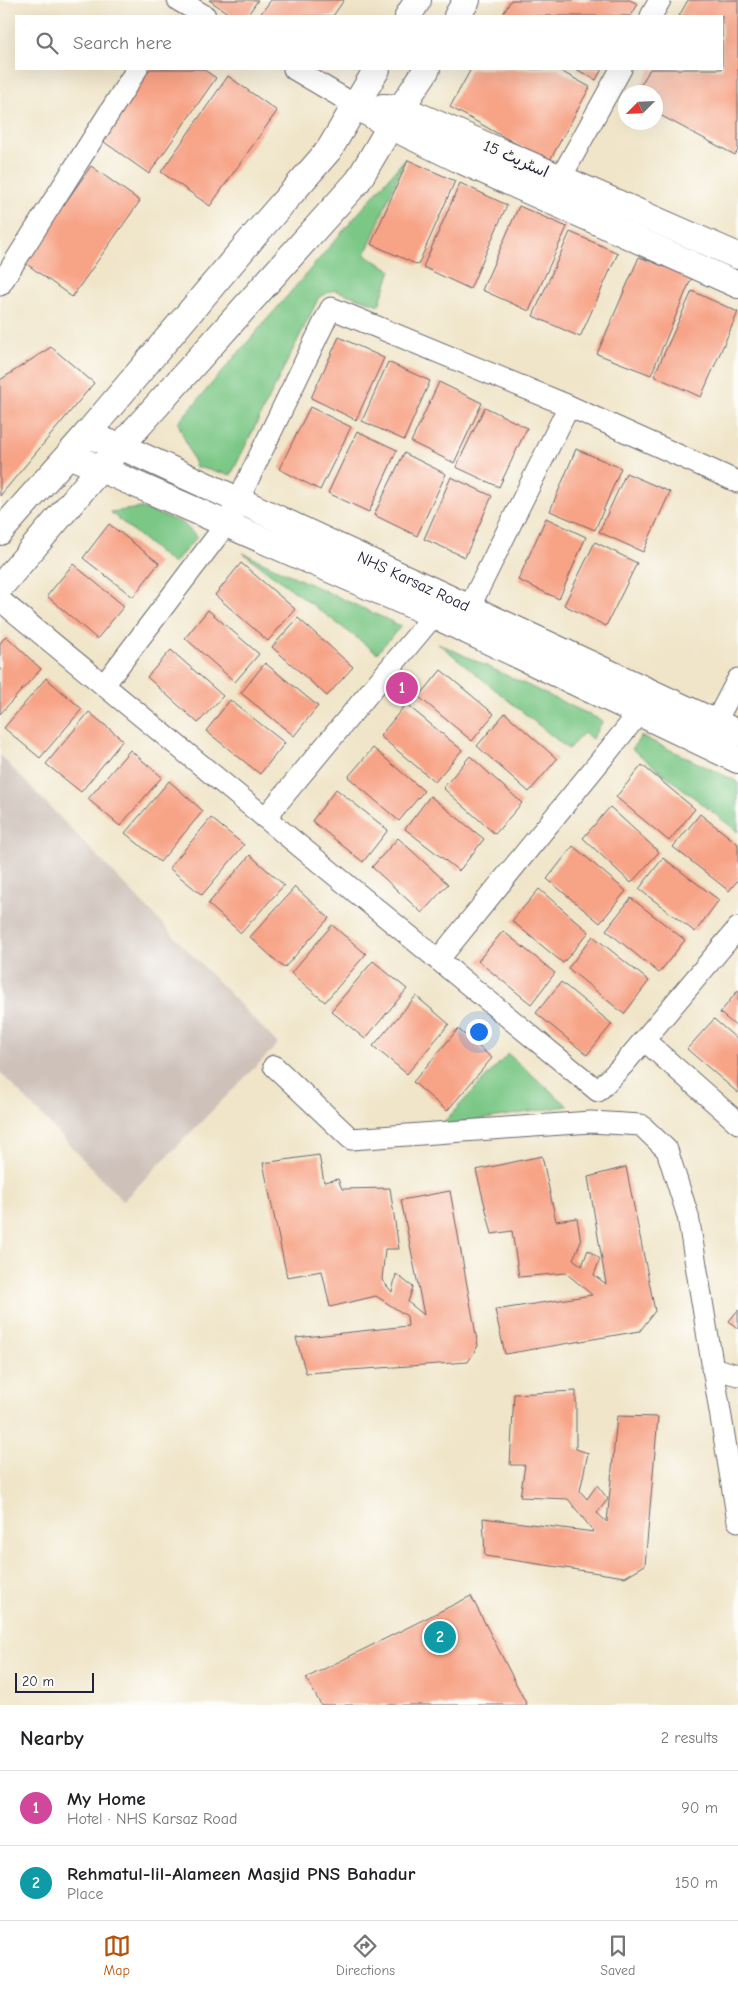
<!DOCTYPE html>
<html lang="en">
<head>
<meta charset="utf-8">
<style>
  :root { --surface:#fff; --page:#f6f6f6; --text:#202124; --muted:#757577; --line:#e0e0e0; --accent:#b45309 }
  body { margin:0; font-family:"Comic Neue","Playpen Sans Arabic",sans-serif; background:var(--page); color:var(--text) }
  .compass { position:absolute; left:618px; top:85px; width:45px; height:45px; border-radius:50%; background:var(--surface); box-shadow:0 5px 20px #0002; rotate:246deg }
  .scale { position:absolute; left:15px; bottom:12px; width:79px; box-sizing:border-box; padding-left:5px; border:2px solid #22223b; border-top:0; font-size:14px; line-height:18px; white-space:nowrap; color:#22223b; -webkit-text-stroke:4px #fdfcf7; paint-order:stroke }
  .you { position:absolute; left:478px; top:1031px; width:18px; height:18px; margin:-12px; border:4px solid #fff; border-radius:50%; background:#1a73e8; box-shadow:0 0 0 8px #1a73e833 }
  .badge { display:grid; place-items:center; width:32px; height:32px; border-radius:50%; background:var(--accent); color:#fff; font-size:16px; font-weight:700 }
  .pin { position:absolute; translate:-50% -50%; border:2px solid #fff; box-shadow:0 1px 5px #0006 }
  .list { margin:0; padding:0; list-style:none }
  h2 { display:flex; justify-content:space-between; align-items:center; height:65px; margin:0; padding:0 20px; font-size:21px }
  h2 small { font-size:16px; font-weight:400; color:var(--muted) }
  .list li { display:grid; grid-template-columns:32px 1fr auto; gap:15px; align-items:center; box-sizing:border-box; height:75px; padding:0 20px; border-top:1px solid var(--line) }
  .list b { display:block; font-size:19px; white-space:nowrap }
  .list p { margin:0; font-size:16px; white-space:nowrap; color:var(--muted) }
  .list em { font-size:16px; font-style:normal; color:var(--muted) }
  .icon { flex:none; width:28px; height:28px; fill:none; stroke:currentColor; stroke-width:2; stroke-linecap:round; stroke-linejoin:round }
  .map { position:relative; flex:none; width:738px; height:1705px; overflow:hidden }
  .search { position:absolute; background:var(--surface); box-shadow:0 5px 20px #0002; left:15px; right:15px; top:15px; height:55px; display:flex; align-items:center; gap:12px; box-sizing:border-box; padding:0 18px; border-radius:0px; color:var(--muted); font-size:19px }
  .sheet { height:215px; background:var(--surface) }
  nav { display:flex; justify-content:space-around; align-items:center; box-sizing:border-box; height:70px; border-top:1px solid var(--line); background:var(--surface); font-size:14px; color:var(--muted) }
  nav a { display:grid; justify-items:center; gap:2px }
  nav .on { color:var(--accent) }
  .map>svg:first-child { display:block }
  .industrial { fill:#cec1ba }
  .green { fill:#7ac786; stroke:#4e7460 }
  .building { fill:#f7a386 }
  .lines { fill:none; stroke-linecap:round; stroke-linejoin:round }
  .minor-casing { stroke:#6a666d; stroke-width:23 }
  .tertiary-casing { stroke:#6a666d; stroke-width:28 }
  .minor { stroke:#fff; stroke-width:21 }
  .tertiary { stroke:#fff; stroke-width:26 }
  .labels { text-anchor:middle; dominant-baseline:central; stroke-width:4.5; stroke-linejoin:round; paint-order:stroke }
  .street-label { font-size:16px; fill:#22223b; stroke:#fdfcf7 }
</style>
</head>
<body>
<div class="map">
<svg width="738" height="1705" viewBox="0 0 738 1705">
  <rect width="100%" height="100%" fill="#fdfcf7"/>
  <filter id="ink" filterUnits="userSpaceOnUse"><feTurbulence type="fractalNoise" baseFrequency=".02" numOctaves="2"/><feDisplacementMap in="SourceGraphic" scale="10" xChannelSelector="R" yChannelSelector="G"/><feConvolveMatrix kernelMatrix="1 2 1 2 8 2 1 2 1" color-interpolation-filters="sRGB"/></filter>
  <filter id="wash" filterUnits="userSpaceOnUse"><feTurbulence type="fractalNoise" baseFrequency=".0096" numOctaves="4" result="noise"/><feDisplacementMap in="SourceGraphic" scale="20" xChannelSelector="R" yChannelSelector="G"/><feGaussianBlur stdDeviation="1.12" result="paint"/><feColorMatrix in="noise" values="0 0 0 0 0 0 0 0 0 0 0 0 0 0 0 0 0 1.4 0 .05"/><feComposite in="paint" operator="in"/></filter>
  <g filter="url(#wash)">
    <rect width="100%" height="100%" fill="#f0e5c9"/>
    <!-- industrial -->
    <path class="industrial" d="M0,755L278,1044L123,1201L0,1072Z"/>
    <!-- green -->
    <path class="green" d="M405,159L365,255L391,270L379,305L334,290L319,297L231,475L196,467L178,423Z
      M141,508L183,523L197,537L173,564L110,512Z
      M243,553L401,626L377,653Z
      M438,643L603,721L592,739L584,733L568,749Z
      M641,736L738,782V832L632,749Z
      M508,1054L568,1106L440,1126Z"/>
    <g id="blocks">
      <!-- building -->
      <path class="building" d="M209,0H258L247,16H232Z
        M271,0H344L333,16H259Z
        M511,0H630L638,4L631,16H502Z
        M688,0H738V150L735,155L656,113V92H637L650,69H722V16H679Z
        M150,69H203L216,78L149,174L100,139Z
        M471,69H557L590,87L549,162L450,107Z
        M576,69H602L596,80Z
        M228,76L277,111L210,206L161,172Z
        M408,160L455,181L418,265L371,244Z
        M91,166L140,201L72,297L24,262Z
        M460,183L507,205L470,289L423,267Z
        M519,206L567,227L529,311L482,290Z
        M570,232L618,253L580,337L533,316Z
        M639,257L692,277L651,375L597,354Z
        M692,291L738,312L701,397L654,376Z
        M339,337L384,358L356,420L311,398Z
        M51,347L94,383L0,496V380Z
        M388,362L430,381L404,440L362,421Z
        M439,382L482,403L454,463L411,442Z
        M310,407L351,427L320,490L279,469Z
        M485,407L527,428L499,487L456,467Z
        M357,431L397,450L369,512L328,493Z
        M576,449L621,468L595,530L550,511Z
        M404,453L446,474L417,536L374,515Z
        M626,473L670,492L643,552L599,532Z
        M451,477L492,496L465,557L424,539Z
        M546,518L586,537L559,599L518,580Z
        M109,524L159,563L133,597L83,558Z
        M595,542L637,563L606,626L564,605Z
        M241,563L295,609L268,641L215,595Z
        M73,564L124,606L97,639L47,596Z
        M208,610L259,654L235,682L185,638Z
        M298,618L353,667L327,696L272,647Z
        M6,636L41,669L0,714V643Z
        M171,650L223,696L198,723L147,677Z
        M265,663L318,706L294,736L241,693Z
        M441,670L494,714L472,741L419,697Z
        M46,678L82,709L40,758L4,728Z
        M230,700L285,743L260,774L206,731Z
        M406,704L462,750L435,782L380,736Z
        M89,712L123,740L81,792L46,764Z
        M505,713L557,759L529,792L477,746Z
        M373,748L424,791L399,821L348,777Z
        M130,750L162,777L120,826L88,799Z
        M470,756L522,803L495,834L443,788Z
        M642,765L695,809L669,841L616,797Z
        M169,781L203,811L160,862L125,833Z
        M336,789L388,830L363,862L312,821Z
        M430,796L484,839L459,871L405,829Z
        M610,807L659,852L631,883L583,838Z
        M700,814L738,844V880L729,891L673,847Z
        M211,818L244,845L202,895L169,868Z
        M398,838L448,884L422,913L372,867Z
        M573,846L626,891L600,923L547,879Z
        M250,855L284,885L241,933L208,904Z
        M663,858L719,900L695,932L639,889Z
        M295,887L329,918L284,968L250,937Z
        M539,889L589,932L563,963L512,921Z
        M631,898L685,940L659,973L606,930Z
        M332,925L366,954L325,1002L291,973Z
        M503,931L555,973L531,1004L478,961Z
        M593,936L649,981L624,1014L568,968Z
        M373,961L407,989L365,1039L331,1011Z
        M561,982L612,1024L587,1055L536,1013Z
        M738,990V1028L720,1013Z
        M416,996L449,1024L407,1074L373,1046Z
        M714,1019L738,1040V1093L687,1049Z
        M458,1029L492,1058L447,1111L413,1082Z
        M319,1155L324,1182L338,1179L342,1189L390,1188L399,1249H385L382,1280L392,1292L396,1274L413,1287L408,1302L424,1315L401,1200L450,1191L478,1346L468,1362L306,1373L296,1338L408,1326L407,1316L376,1296L330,1307L322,1271L287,1277L263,1163Z
        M542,1156L556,1221L577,1218L581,1242L573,1259L582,1266L588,1250L600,1259L594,1275L606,1284L588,1177L626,1167L655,1311L640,1331L505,1354L495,1310L592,1295L566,1273L519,1277L512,1231L492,1234L476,1170Z
        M738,1310V1329L729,1321Z
        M576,1391V1449L588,1453L580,1491L587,1499L597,1485L608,1499L597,1513L607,1522L617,1416L658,1417L645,1565L625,1577L485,1556L483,1518L594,1532L568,1499L520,1497L525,1465H510L514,1394Z
        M471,1596L527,1705H321L306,1678Z"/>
    </g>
  </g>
  <g filter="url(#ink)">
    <use href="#blocks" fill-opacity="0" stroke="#6a666d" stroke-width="1"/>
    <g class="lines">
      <defs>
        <path id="minor" d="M178,0L205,16
          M651,16L660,0
          M294,69L355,105
          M560,179L621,69
          M0,285L137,69
          M0,600L598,1091L623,1065L738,928
          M469,608L569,406L738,482
          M104,685L227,523L331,308L569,406
          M708,737L738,679
          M265,818L434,615
          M438,960L640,712
          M644,1040L738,1123
          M274,1066L351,1139L591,1122L641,1125L667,1150L688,1216L738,1521
          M712,1368L738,1375"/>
        <g id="tertiary">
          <path d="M408,16L418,0"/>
          <path d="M457,16L467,0"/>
          <path d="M355,105L390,126L460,160L738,285"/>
          <path d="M383,107L401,108L738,256"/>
          <path id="s1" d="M86,435L120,446L238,500L738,733"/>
          <path d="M69,455L434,615L738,760"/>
          <path d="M0,532L86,435L260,229L329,150L377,69"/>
          <path d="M0,587L100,469L358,181L401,108L427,69"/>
        </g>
      </defs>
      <!-- minor casing -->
      <use href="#minor" class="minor-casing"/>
      <!-- tertiary casing -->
      <use href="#tertiary" class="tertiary-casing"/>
      <!-- minor -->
      <use href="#minor" class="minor"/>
      <!-- tertiary -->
      <use href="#tertiary" class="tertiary"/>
    </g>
  </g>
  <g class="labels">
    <!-- street labels -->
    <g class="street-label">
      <text transform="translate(516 159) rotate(24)">اسٹریٹ 15</text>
      <text stroke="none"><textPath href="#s1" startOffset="359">NHS Karsaz Road</textPath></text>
    </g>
  </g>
</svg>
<svg class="compass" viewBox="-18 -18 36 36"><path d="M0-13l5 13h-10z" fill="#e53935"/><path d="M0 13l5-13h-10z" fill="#757577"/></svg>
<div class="scale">20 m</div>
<div class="you"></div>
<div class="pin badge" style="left:402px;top:688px;background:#d1479c">1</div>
<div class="pin badge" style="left:440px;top:1637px;background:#0f9aa8">2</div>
<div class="search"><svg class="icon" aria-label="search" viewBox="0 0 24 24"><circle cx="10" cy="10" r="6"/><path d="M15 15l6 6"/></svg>Search here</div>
</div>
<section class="sheet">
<h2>Nearby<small>2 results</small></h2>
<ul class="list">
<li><span class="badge" style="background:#d1479c">1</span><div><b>My Home</b><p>Hotel · NHS Karsaz Road</p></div><em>90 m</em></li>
<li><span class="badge" style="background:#0f9aa8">2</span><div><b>Rehmatul-lil-Alameen Masjid PNS Bahadur</b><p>Place</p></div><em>150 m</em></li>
</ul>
</section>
<nav>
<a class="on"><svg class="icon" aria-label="map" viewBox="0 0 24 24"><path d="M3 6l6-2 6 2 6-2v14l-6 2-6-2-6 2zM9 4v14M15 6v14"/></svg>Map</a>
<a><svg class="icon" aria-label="directions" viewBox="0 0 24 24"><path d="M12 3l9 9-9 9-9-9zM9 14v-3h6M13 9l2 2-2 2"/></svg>Directions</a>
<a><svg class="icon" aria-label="saved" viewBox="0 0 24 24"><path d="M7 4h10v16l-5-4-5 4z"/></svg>Saved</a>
</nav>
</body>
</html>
